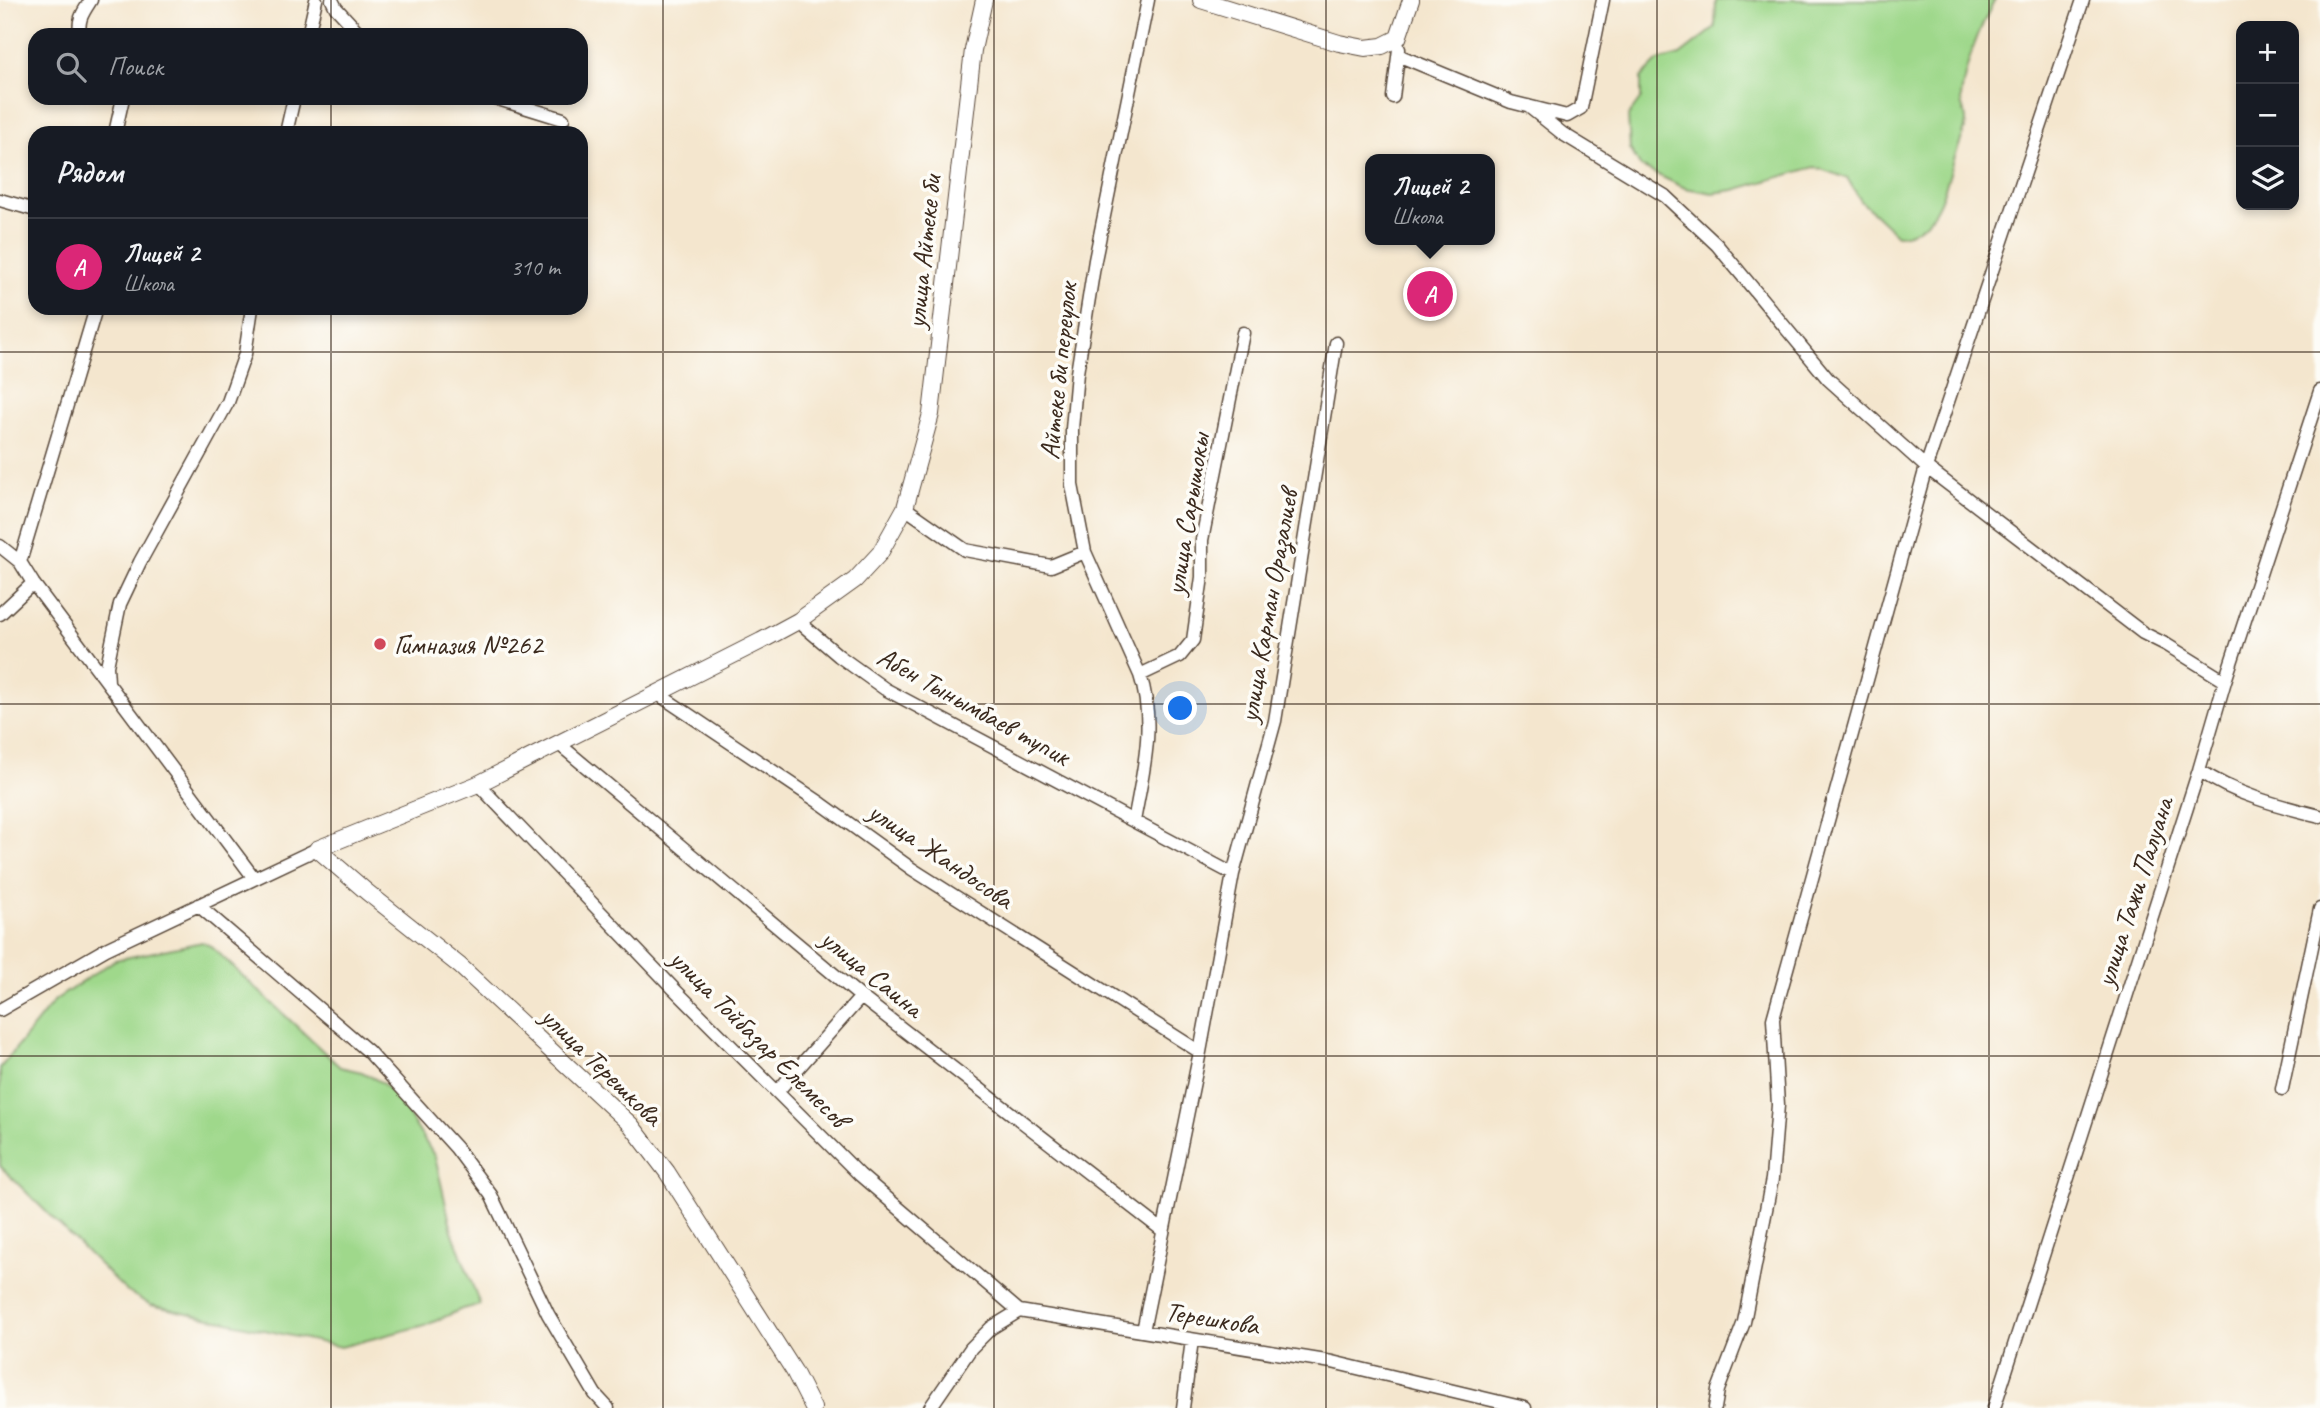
<!DOCTYPE html>
<html lang="ru">
<head>
<meta charset="utf-8">
<style>
  :root { --surface:#171b24; --page:#20242c; --text:#f1f3f6; --muted:#9ea1a6; --line:#363941; --accent:#db2777 }
  body { margin:0; font-family:Caveat,sans-serif; background:var(--page); color:var(--text) }
  .controls { position:absolute; right:21px; top:21px; display:grid; overflow:hidden; border-radius:14px; box-shadow:0 4px 10px #0003 }
  .controls button { width:63px; height:63px; display:grid; place-items:center; padding:0; border:0; border-bottom:2px solid var(--line); background:var(--surface); color:var(--text); font:35px sans-serif }
  .you { position:absolute; left:1181px; top:709px; width:24px; height:24px; margin:-18px; border:5px solid #fff; border-radius:50%; background:#1a73e8; box-shadow:0 0 0 10px #1a73e833 }
  .badge { display:grid; place-items:center; width:46px; height:46px; border-radius:50%; background:var(--accent); color:#fff; font-size:23px; font-weight:700 }
  .pin { position:absolute; translate:-50% -50%; border:4px solid #fff; box-shadow:0 2px 7px #0006 }
  .popup { position:absolute; left:1365px; top:154px; width:130px; height:91px; box-sizing:border-box; display:grid; place-content:center; border-radius:14px; background:var(--surface); filter:drop-shadow(0 2px 5px #0005); font-size:23px; white-space:nowrap; color:var(--muted) }
  .popup b { font-size:26px; color:var(--text) }
  .popup::after { content:''; position:absolute; left:50%; top:100%; margin-left:-14px; border:14px solid transparent; border-top-color:var(--surface) }
  .list { margin:0; padding:0; list-style:none }
  h2 { display:flex; justify-content:space-between; align-items:center; height:91px; margin:0; padding:0 28px; font-size:30px }
  h2 small { font-size:23px; font-weight:400; color:var(--muted) }
  .list li { display:grid; grid-template-columns:46px 1fr auto; gap:21px; align-items:center; box-sizing:border-box; height:98px; padding:0 28px; border-top:2px solid var(--line) }
  .list b { display:block; font-size:26px; white-space:nowrap }
  .list p { margin:0; font-size:23px; white-space:nowrap; color:var(--muted) }
  .list em { font-size:23px; font-style:normal; color:var(--muted) }
  .icon { flex:none; width:38px; height:38px; fill:none; stroke:currentColor; stroke-width:2; stroke-linecap:round; stroke-linejoin:round }
  .map { position:relative; flex:none; width:2320px; height:1408px; overflow:hidden }
  .search { position:absolute; background:var(--surface); box-shadow:0 4px 10px #0003; left:28px; top:28px; width:560px; height:77px; display:flex; align-items:center; gap:18px; box-sizing:border-box; padding:0 24px; border-radius:21px; color:var(--muted); font-size:26px }
  .panel { position:absolute; background:var(--surface); box-shadow:0 4px 10px #0003; left:28px; top:126px; width:560px; height:189px; border-radius:21px }
  .map>svg:first-child { display:block }
  .green { fill:#9fd88b; stroke:#6d8154; stroke-width:2 }
  .lines { fill:none; stroke-linecap:round; stroke-linejoin:round }
  .minor-casing { stroke:#574638; stroke-width:15 }
  .tertiary-casing { stroke:#574638; stroke-width:18 }
  .minor { stroke:#fff; stroke-width:12 }
  .tertiary { stroke:#fff; stroke-width:16 }
  .grid { fill:none; stroke:#3b2a1e; stroke-width:2; stroke-opacity:0.55 }
  .poi-dot { fill:#d1495b; stroke:#fdfcf7; stroke-width:2.5 }
  .labels { text-anchor:middle; dominant-baseline:central; stroke-width:7; stroke-linejoin:round; paint-order:stroke }
  .street-label { font-size:28px; fill:#3b2a1e; stroke:#fdfcf7 }
  .poi-label { font-size:28px; fill:#3b2a1e; stroke:#fdfcf7; text-anchor:start }
</style>
</head>
<body>
<div class="map">
<svg width="2320" height="1408" viewBox="0 0 2320 1408">
  <rect width="100%" height="100%" fill="#fdfcf7"/>
  <filter id="ink" filterUnits="userSpaceOnUse"><feTurbulence type="fractalNoise" baseFrequency=".0143" numOctaves="2"/><feDisplacementMap in="SourceGraphic" scale="14" xChannelSelector="R" yChannelSelector="G"/><feConvolveMatrix kernelMatrix="1 2 1 2 8 2 1 2 1" color-interpolation-filters="sRGB"/></filter>
  <filter id="wash" filterUnits="userSpaceOnUse"><feTurbulence type="fractalNoise" baseFrequency=".00686" numOctaves="4" result="noise"/><feDisplacementMap in="SourceGraphic" scale="28" xChannelSelector="R" yChannelSelector="G"/><feGaussianBlur stdDeviation="1.57" result="paint"/><feColorMatrix in="noise" values="0 0 0 0 0 0 0 0 0 0 0 0 0 0 0 0 0 1.4 0 .05"/><feComposite in="paint" operator="in"/></filter>
  <g filter="url(#wash)">
    <rect width="100%" height="100%" fill="#f4e6ce"/>
    <!-- green -->
    <path class="green" d="M1716,0H1995C1979,28 1965,65 1961,97C1960,106 1967,114 1966,123C1964,135 1958,148 1954,159C1945,190 1936,233 1897,235L1861,201L1847,178L1815,167L1734,190L1713,193L1685,188L1641,167L1630,149L1628,116L1641,98V78L1658,61L1680,55L1715,28Z
      M202,942L211,946L340,1067L362,1072L381,1082L396,1095L435,1157L452,1231L480,1305L462,1309L429,1324L341,1347L151,1305L126,1291L0,1166V1068L55,1000L115,960Z"/>
  </g>
  <g filter="url(#ink)">
    <g class="lines">
      <defs>
        <path id="minor" d="M332,0L336,8L361,35
          M81,35C76,21 84,11 91,0
          M308,35L316,0
          M1400,56L1511,102L1567,116L1581,108L1603,0
          M1393,97L1399,49
          M495,98L563,119
          M1528,106L1563,134L1665,196L1717,245L1828,379L1926,467L2143,633L2167,645L2225,681
          M115,133L123,98
          M286,133L294,98
          M0,200L35,210
          M905,508L965,550L1051,566L1085,552
          M0,546L20,562
          M33,583L254,878
          M0,614L33,583L20,562L96,308
          M798,621L839,656L885,689L1233,874
          M1140,675L1180,656L1193,640L1202,577V540L1243,333
          M108,682L107,666L120,604L140,562L228,402L245,354L252,308
          M658,694L822,804L912,869L1200,1052
          M559,744L861,997L1162,1230
          M2199,770C2233,794 2279,806 2320,816
          M478,784L674,989L860,1175L1019,1311
          M1134,821C1143,772 1156,724 1140,675L1085,552L1072,485V429L1077,373L1095,260L1148,0
          M198,905L368,1051L456,1148L491,1195L548,1314L595,1394L608,1408
          M0,1010L106,949L317,849
          M2282,1089L2320,909
          M777,1092L861,997
          M1143,1331L1200,1052L1233,874L1275,721L1336,343
          M930,1408L971,1348L991,1328L1019,1311L1332,1362L1525,1408
          M1183,1408L1192,1340
          M1715,1408L1718,1390L1744,1322L1772,1179L1778,1105L1773,1019L1926,467L2083,0
          M1994,1408L2199,770L2225,681L2320,391"/>
        <path id="tertiary" d="M1201,0L1339,43L1365,48L1382,46L1398,38L1411,0
          M813,1408L794,1371L667,1172L631,1125L460,966L367,892L317,849L478,784L761,641L798,621L855,580L880,553L905,508L931,414L973,50L984,0"/>
      </defs>
      <!-- minor casing -->
      <use href="#minor" class="minor-casing"/>
      <!-- tertiary casing -->
      <use href="#tertiary" class="tertiary-casing"/>
      <!-- minor -->
      <use href="#minor" class="minor"/>
      <!-- tertiary -->
      <use href="#tertiary" class="tertiary"/>
    </g>
  </g>
  <!-- grid -->
  <path class="grid" d="M331,0V35M663,0V1408M994,0V1408M1326,0V1408M1657,0V1408M1989,0V1408M331,98V133M331,308V1408M0,352H2320M0,704H2320M0,1056H2320"/>
  <!-- markers -->
  <circle class="poi-dot" cx="380" cy="644" r="7"/>
  <g class="labels">
    <!-- street labels -->
    <g class="street-label">
      <text transform="translate(923 252) rotate(-84)">улица Айтеке би</text>
      <text transform="translate(1058 371) rotate(-84)">Айтеке би переулок</text>
      <text transform="translate(1187 514) rotate(-81)">улица Сарышокы</text>
      <text transform="translate(1268 606) rotate(-80)">улица Карман Оразалиев</text>
      <text transform="translate(974 706) rotate(29)">Абен Тынымбаев тупик</text>
      <text transform="translate(941 855) rotate(34)">улица Жандосова</text>
      <text transform="translate(2134 892) rotate(-72)">улица Тажи Палуана</text>
      <text transform="translate(872 973) rotate(39)">улица Саина</text>
      <text transform="translate(759 1038) rotate(45)">улица Тойбазар Елемесов</text>
      <text transform="translate(602 1066) rotate(44)">улица Терешкова</text>
      <text transform="translate(1212 1318) rotate(9)">Терешкова</text>
    </g>
    <!-- poi labels -->
    <g class="poi-label">
      <text x="394" y="644">Гимназия №262</text>
    </g>
  </g>
</svg>
<div class="controls">
<button>+</button>
<button>−</button>
<button><svg class="icon" aria-label="layers" viewBox="0 0 24 24"><path d="M12 4l9 5-9 5-9-5zM3 14l9 5 9-5"/></svg></button>
</div>
<div class="you"></div>
<div class="pin badge" style="left:1430px;top:294px">A</div>
<div class="popup"><b>Лицей 2</b>Школа</div>
<div class="search"><svg class="icon" aria-label="search" viewBox="0 0 24 24"><circle cx="10" cy="10" r="6"/><path d="M15 15l6 6"/></svg>Поиск</div>
<section class="panel">
<h2>Рядом<small></small></h2>
<ul class="list">
<li><span class="badge">A</span><div><b>Лицей 2</b><p>Школа</p></div><em>310 m</em></li>
</ul>
</section>
</div>
</body>
</html>
